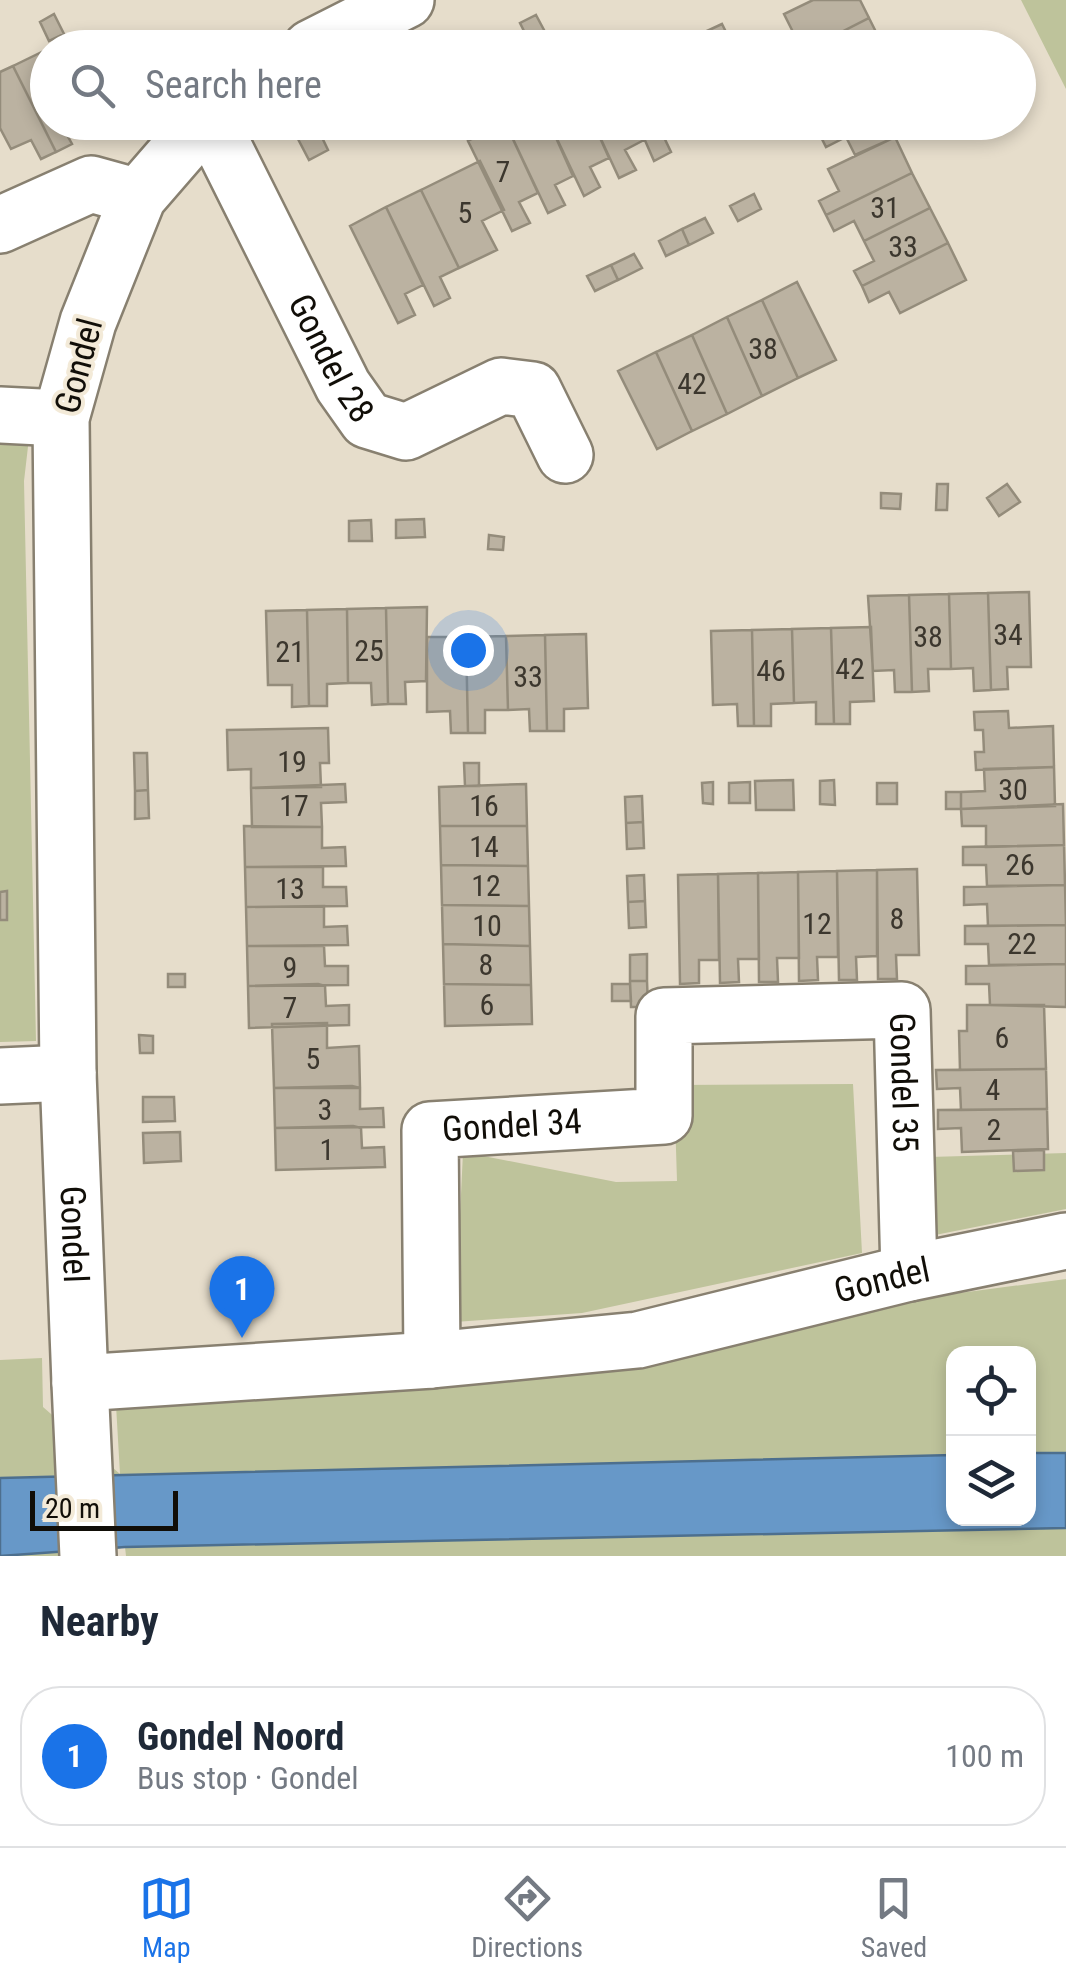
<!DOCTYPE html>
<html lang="en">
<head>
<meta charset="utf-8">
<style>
  :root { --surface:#fff; --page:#f2f2f3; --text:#1f2937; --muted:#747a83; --line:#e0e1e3; --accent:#1a73e8 }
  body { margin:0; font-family:"Roboto Condensed",sans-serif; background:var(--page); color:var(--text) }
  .controls { position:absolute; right:30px; bottom:30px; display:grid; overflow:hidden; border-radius:20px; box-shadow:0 5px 15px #0003 }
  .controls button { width:90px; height:90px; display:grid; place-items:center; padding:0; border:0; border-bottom:2px solid var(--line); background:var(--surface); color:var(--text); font:50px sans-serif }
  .scale { position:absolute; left:30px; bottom:25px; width:148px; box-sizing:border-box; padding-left:10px; border:5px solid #110e08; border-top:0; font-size:28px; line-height:35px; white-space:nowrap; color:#110e08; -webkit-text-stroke:8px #f3ead8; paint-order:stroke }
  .you { position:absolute; left:468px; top:650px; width:35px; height:35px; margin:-25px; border:8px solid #fff; border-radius:50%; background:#1a73e8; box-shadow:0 0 0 15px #1a73e833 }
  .badge { display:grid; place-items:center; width:65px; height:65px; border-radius:50%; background:var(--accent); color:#fff; font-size:32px; font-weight:700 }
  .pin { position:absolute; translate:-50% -82px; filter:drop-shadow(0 2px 5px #0008) }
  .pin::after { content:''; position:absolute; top:52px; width:35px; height:30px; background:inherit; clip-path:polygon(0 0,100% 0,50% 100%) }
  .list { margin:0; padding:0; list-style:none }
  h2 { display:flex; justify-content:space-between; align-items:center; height:130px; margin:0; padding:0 40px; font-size:42px }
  h2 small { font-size:32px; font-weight:400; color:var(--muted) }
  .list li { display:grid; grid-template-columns:65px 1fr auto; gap:30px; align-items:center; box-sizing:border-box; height:140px; margin:0 20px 20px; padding:0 20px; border:2px solid var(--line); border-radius:40px }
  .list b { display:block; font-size:38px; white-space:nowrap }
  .list p { margin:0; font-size:32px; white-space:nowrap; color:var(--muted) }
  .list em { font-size:32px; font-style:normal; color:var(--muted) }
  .icon { flex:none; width:55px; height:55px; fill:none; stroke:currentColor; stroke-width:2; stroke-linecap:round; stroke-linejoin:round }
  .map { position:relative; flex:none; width:1066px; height:1556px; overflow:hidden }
  .search { position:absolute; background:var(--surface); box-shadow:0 5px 15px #0003; left:30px; right:30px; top:30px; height:110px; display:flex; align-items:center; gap:25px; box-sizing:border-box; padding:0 35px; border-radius:55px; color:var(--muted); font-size:38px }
  .sheet { height:290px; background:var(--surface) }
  nav { display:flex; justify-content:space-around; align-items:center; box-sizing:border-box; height:140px; border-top:2px solid var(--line); background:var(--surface); font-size:28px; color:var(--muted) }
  nav a { display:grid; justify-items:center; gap:5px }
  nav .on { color:var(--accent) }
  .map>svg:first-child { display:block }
  .green { fill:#bec39b }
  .water { fill:#6798c8; stroke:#4d6f8e; stroke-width:2.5 }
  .building { fill:#bbb2a1; stroke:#948c7b; stroke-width:2.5 }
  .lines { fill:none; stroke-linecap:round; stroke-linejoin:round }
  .minor-casing { stroke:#888070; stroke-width:60 }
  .minor { stroke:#fff; stroke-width:55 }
  .labels { text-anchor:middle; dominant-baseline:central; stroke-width:8; stroke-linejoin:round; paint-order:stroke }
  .number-label { font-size:30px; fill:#3c372e }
  .street-label { font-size:35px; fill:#110e08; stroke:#f3ead8 }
</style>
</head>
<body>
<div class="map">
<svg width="1066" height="1556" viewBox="0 0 1066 1556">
  <rect width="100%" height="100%" fill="#e6ddcb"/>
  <!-- green -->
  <path class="green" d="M1021,0H1066V89Z
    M0,434L29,438L24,481L36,1041L0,1042Z
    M853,1084L862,1253L582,1313L455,1322L463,1152L616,1182L677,1181L674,1085Z
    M1066,1153V1209L930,1236L929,1157Z
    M1066,1279V1453H1029L1028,1354H954L953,1455L0,1478V1360L42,1358L43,1407L120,1474L116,1405Z
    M1066,1528V1556H126L125,1547L95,1556H1L125,1547Z"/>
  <!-- water -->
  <path class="water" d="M1029,1453H1066V1528L125,1547L0,1556V1478L953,1455L954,1518H1028Z"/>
  <!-- building -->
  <path class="building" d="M813,0H860L869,18L810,48H776L795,36L784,14Z
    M54,14L64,34L49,41L40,22Z
    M536,15L544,30L528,39L520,23Z
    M869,18L884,48H810Z
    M722,24L734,48H689L685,41Z
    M48,49V122H65L61,124L72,144L56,152L13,66Z
    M13,66L56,152L41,159L31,140L11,149L0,128V72Z
    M505,122H549L573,176L555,185L565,205L548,213Z
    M505,122L538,193L519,202L530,223L512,231L468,141Z
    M549,122H593L609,158L590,167L600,187L584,196Z
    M593,122H637L644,140L625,150L636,170L619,178Z
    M637,122H679L661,131L671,152L654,161Z
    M836,122H921L923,125L855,155L846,137L826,147L818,131Z
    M317,127L328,150L309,160L297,137Z
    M895,137L912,173L826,215L819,201L839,191L828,169Z
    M480,161L504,210L482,221L497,250L459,268L421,190Z
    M912,173L930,208L864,241L854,221L834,231L826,215Z
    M421,190L459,268L440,277L450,298L434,306L386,207Z
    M754,194L761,209L738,221L730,206Z
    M386,207L423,285L405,294L415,315L398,323L350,226Z
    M930,208L948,243L862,286L854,271L874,261L864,241Z
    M705,218L713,233L689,245L682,229Z
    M682,229L689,245L666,256L659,241Z
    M948,243L966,280L900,313L889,292L869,302L862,286Z
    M634,254L642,268L618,280L611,265Z
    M611,265L618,280L595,291L587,276Z
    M797,282L836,360L798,378L762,300Z
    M762,300L798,378L762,396L727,317Z
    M727,317L762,396L727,414L692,335Z
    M692,335L727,414L692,431L656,352Z
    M656,352L692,431L657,449L618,371Z
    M937,484H948L947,510H936Z
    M1007,484L1020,502L999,516L987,498Z
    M881,493L901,494L900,509L881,508Z
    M424,519L425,537L396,538V520Z
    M371,520L372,541H349V521Z
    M489,535L504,537L503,550L488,549Z
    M1029,592L1031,667H1007L1008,689L991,690L988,593Z
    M988,593L991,690L974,691L973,668L951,669L949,594Z
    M949,594L951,669H928L929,691L912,692L909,595Z
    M909,595L912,692H895L894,670L873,671L868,596Z
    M427,607L426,681L405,682L406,704H388L386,608Z
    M386,608L388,704L372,705L371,683H348L347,609Z
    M347,609L348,683L327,684V706H309L307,610Z
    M307,610L309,706L292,707V685H268L266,611Z
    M871,627L874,701L850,702V724H834L831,628Z
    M831,628L834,724H816V702L794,703L792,629Z
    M792,629L794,703L771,704V726H754L752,630Z
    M752,630L754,726H738L737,704L713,705L711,631Z
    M586,634L588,708L564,709V731H547L545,635Z
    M545,635L547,731H530L529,709L508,710L506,636Z
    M506,636L508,710H485V733H468L466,637Z
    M427,637H466L468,733H451L450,711L427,712Z
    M1008,711L1009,728L1053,726L1054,767L976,770L975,752H984L983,730H975L974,712Z
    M328,728L329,763H320L321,787L251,788V769L228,770L227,730Z
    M134,753H147L148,790L135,791Z
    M464,763H479V786H465Z
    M1054,767L1055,806L961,809V792L985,791L984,769Z
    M793,780L794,810H756L755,781Z
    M834,780L835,805L820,804V781Z
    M713,782V804L703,803L702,783Z
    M750,782V803H729V783Z
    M877,783H897V804H877Z
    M345,784L346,802L321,803L322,827H252L251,788Z
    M526,784L527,826H440L439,787Z
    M148,790L149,818L135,819V791Z
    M946,792H961V809H946Z
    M642,796L643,822L626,823L625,797Z
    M1063,804L1064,845L986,847V826H962L961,809Z
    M643,822L644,848L627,849L626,823Z
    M244,826L322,827V848L345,847L346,866L245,867Z
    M440,826H527L528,866L441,865Z
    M1064,845L1065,885L987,886L986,865H963V847Z
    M441,865L528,866L529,906L442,905Z
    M245,867H323V887H346L347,906L246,907Z
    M917,869L919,955H896L897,979H878L877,870Z
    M877,870V956L856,957L857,980H839L837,871Z
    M837,871L838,957H817L818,980L799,981L798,872Z
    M798,872L799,958H777L778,982H759L758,873Z
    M758,873L759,959H738L739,982L720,983L718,874Z
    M718,874L719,960H699V983L680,984L678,875Z
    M644,875L645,901L628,902L627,876Z
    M1065,885L1066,925L988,926L987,904L964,905V887Z
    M7,891V920H0V892Z
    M645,901L646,927L629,928L628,902Z
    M442,905L529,906L530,946L443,944Z
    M324,906V927L347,926L348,945L247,946L246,907Z
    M1066,925V964L989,965L988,944H965V926Z
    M443,944L530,946L531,985L444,984Z
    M247,946H324L325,966H348V985L248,986Z
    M647,954V981H630V955Z
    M1066,964V1007L990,1005L989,984H966V966Z
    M168,974H185V987H168Z
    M630,981H647L648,1007H631Z
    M318,984L325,986L326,1006L349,1005V1025L249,1028L248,986Z
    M444,984L531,985L532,1024L445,1026Z
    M612,984H630L631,1001H612Z
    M967,1005H1044L1046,1069L960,1070L959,1031H967Z
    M327,1023V1048L359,1046L360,1088H274L272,1024Z
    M139,1035L153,1036V1053H140Z
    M1046,1069L1047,1109L961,1110L960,1088L937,1089L936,1070Z
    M352,1086L360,1088V1109L383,1108L384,1127L275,1128L274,1088Z
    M143,1097H174L175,1121L143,1122Z
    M1047,1109L1048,1149L962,1152L961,1128L938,1129V1110Z
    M353,1126L361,1128L362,1148L384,1147L385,1167L276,1170L275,1128Z
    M180,1132L181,1161L144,1163L143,1133Z
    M1044,1150V1170L1014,1171L1013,1151Z"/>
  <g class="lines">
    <defs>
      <g id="minor">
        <path d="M311,48L406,0"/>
        <path id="s1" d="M203,122L138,197L88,322L61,418L68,1073L80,1383L432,1360L638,1340L909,1273L1066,1241"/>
        <path id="s2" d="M211,122L343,386L367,420L406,432L501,386L533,390L565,455"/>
        <path d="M0,225L91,184L138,197"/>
        <path d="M0,415L61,418"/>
        <path d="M0,1076L68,1073"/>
        <path id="s3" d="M432,1360L430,1130L664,1116V1016L902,1010L909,1273"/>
        <path d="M80,1383L88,1556"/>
      </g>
    </defs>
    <!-- minor casing -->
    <use href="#minor" class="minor-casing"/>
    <!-- minor -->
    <use href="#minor" class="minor"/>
  </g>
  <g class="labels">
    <!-- number labels -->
    <g class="number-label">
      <text x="503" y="171">7</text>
      <text x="885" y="207">31</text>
      <text x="465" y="212">5</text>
      <text x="903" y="246">33</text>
      <text x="763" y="348">38</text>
      <text x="692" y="383">42</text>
      <text x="1008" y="634">34</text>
      <text x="928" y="636">38</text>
      <text x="369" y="650">25</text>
      <text x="290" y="651">21</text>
      <text x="850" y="668">42</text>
      <text x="771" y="670">46</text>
      <text x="528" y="676">33</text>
      <text x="292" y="761">19</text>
      <text x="1013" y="789">30</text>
      <text x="294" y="805">17</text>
      <text x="484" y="805">16</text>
      <text x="484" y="846">14</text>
      <text x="1020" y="864">26</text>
      <text x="486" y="885">12</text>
      <text x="290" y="888">13</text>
      <text x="897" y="918">8</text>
      <text x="817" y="923">12</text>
      <text x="487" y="925">10</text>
      <text x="1022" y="943">22</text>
      <text x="486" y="964">8</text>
      <text x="290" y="967">9</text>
      <text x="487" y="1004">6</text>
      <text x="290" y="1007">7</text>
      <text x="1002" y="1037">6</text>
      <text x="313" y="1058">5</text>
      <text x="993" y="1089">4</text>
      <text x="325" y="1109">3</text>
      <text x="994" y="1129">2</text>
      <text x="327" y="1149">1</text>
    </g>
    <!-- street labels -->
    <g class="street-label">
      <text stroke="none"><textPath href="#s2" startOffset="265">Gondel 28</textPath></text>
      <text transform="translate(79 366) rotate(-75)">Gondel</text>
      <text stroke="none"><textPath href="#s3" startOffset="875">Gondel 35</textPath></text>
      <text stroke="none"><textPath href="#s3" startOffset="312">Gondel 34</textPath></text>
      <text stroke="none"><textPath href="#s1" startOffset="1150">Gondel</textPath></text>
      <text stroke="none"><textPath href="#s1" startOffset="2110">Gondel</textPath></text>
    </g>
  </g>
</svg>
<div class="controls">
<button><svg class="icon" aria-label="locate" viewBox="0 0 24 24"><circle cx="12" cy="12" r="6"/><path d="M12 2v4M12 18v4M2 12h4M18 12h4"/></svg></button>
<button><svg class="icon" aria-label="layers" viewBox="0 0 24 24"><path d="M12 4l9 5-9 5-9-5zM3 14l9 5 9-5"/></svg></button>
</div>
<div class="scale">20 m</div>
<div class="you"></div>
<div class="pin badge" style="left:242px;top:1338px">1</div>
<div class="search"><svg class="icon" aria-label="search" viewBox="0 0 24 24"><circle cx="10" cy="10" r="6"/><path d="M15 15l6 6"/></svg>Search here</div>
</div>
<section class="sheet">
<h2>Nearby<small></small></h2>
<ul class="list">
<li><span class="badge">1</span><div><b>Gondel Noord</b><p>Bus stop · Gondel</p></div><em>100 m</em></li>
</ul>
</section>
<nav>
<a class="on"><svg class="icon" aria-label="map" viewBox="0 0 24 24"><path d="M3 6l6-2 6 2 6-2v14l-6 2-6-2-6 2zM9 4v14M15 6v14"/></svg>Map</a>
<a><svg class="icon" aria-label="directions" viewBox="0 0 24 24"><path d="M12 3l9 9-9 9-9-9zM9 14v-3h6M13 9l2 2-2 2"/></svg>Directions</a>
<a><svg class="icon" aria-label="saved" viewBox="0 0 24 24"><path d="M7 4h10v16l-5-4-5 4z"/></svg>Saved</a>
</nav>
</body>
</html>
